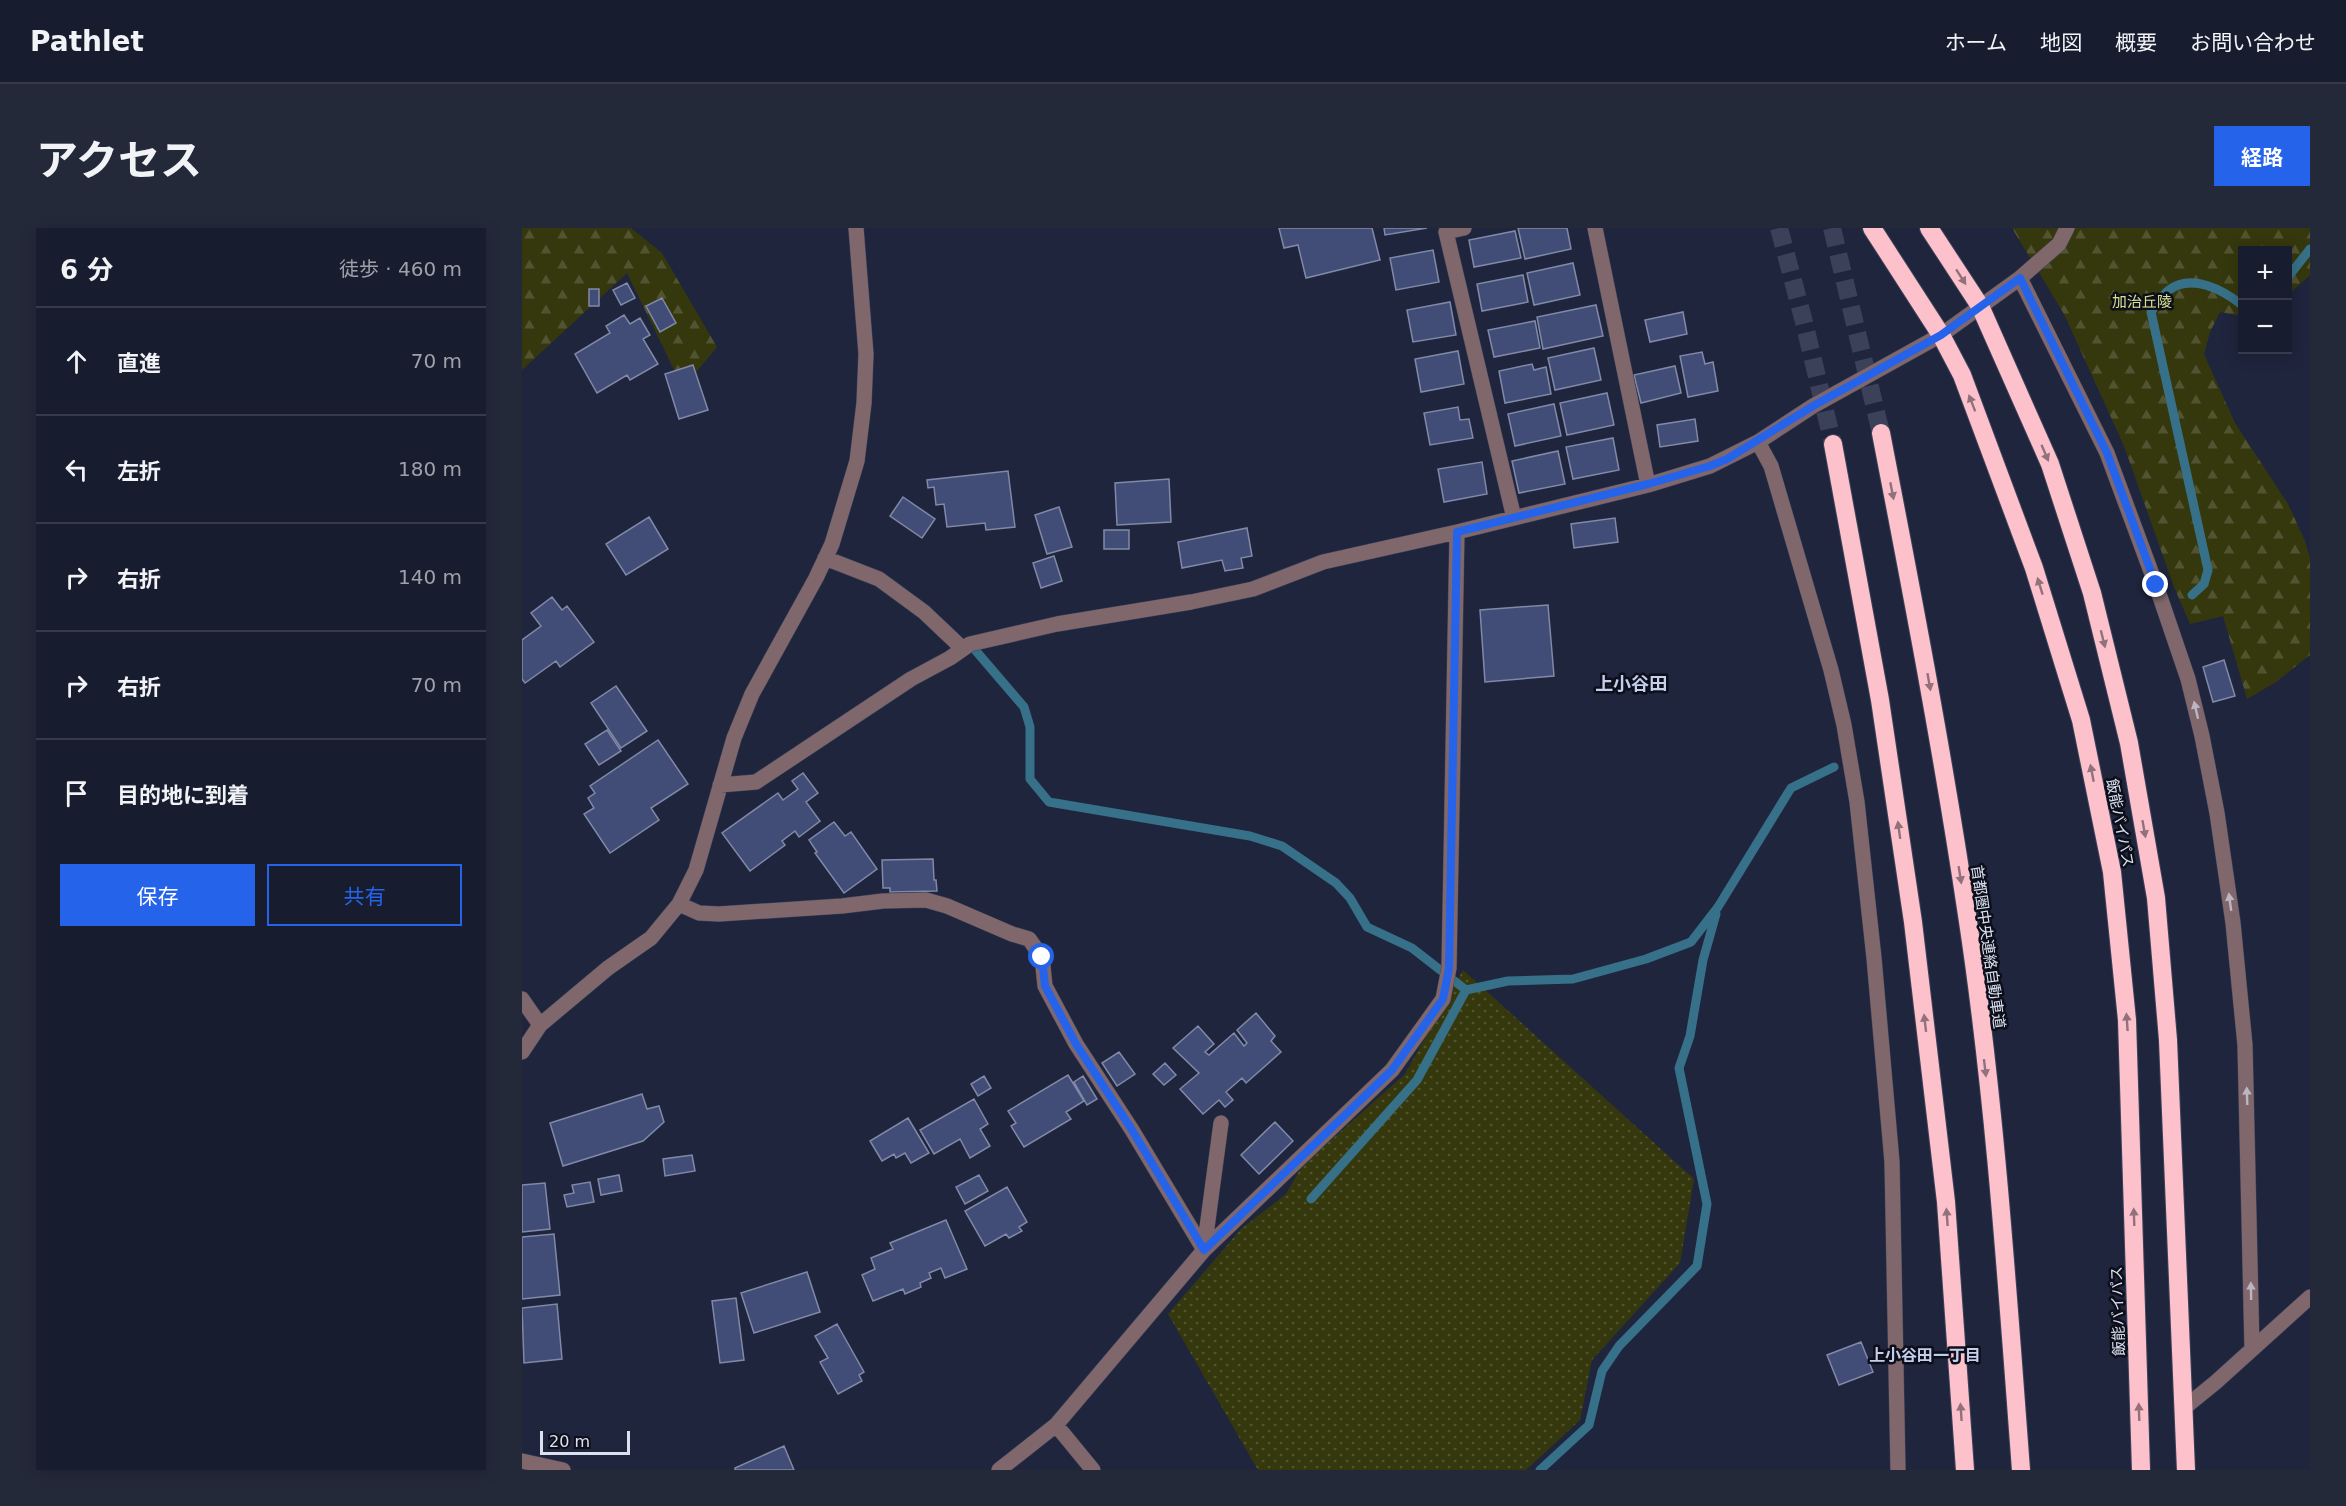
<!DOCTYPE html>
<html lang="ja">
<head>
<meta charset="utf-8">
<style>
  :root { --surface:#171c2e; --page:#24293a; --text:#f1f3f6; --muted:#9ea1aa; --line:#363a4a; --accent:#2563eb }
  body { margin:0; font-family:"DejaVu Sans","Noto Sans JP",sans-serif; background:var(--page); color:var(--text) }
  .controls { position:absolute; right:18px; top:18px; display:grid; overflow:hidden; border-radius:0px; box-shadow:0 3px 15px #0003 }
  .controls button { width:54px; height:54px; display:grid; place-items:center; padding:0; border:0; border-bottom:2px solid var(--line); background:var(--surface); color:var(--text); font:30px sans-serif }
  .scale { position:absolute; left:18px; bottom:15px; width:90px; box-sizing:border-box; padding-left:6px; border:3px solid #dce1f1; border-top:0; font-size:16px; line-height:21px; white-space:nowrap; color:#dce1f1; -webkit-text-stroke:4px #0c0f1a; paint-order:stroke }
  .stop { position:absolute; width:18px; height:18px; margin:-14px; border:4px solid #2563eb; border-radius:50%; background:#fff }
  .stop.end { background:#2563eb; border-color:#fff; box-shadow:0 2px 6px #0008 }
  .list { margin:0; padding:0; list-style:none }
  h2 { display:flex; justify-content:space-between; align-items:center; height:78px; margin:0; padding:0 24px; font-size:26px }
  h2 small { font-size:20px; font-weight:400; color:var(--muted) }
  .list li { display:grid; grid-template-columns:39px 1fr auto; gap:18px; align-items:center; box-sizing:border-box; height:108px; padding:0 24px; border-top:2px solid var(--line) }
  .list b { display:block; font-size:22px; white-space:nowrap }
  .list em { font-size:20px; font-style:normal; color:var(--muted) }
  .actions { display:flex; gap:12px; padding:18px 24px }
  .actions a { flex:1; padding:14px 0; border:2px solid var(--accent); border-radius:0px; text-align:center; font-size:21px; color:var(--accent) }
  .actions .main { background:var(--accent); color:#fff }
  .icon { flex:none; width:33px; height:33px; fill:none; stroke:currentColor; stroke-width:2; stroke-linecap:round; stroke-linejoin:round }
  .map { position:relative; flex:none; width:1788px; height:1242px; overflow:hidden; border-radius:0px }
  header { display:flex; align-items:center; gap:36px; box-sizing:border-box; height:84px; padding:0 30px; background:var(--surface); border-bottom:2px solid var(--line) }
  header strong { font-size:28px }
  nav { display:flex; gap:33px; margin-inline-start:auto; font-size:21px }
  .intro { display:flex; align-items:center; justify-content:space-between; box-sizing:border-box; height:144px; padding:0 36px }
  h1 { margin:0; font-size:42px }
  .button { padding:15px 27px; border-radius:0px; background:var(--accent); color:#fff; font-size:21px; font-weight:700 }
  main { display:flex; gap:36px; padding:0 36px }
  aside { flex:1; background:var(--surface); border-radius:0px; box-shadow:0 3px 15px #0003 }
  .map>svg:first-child { display:block }
  .grass { fill:url(#grass-dots) }
  .forest { fill:url(#forest-firs) }
  .lines { fill:none; stroke-linecap:round; stroke-linejoin:round }
  .stream { stroke:#377189; stroke-width:9 }
  .building { fill:#424d77; stroke:#8089a7; stroke-width:1.5 }
  .highway-tunnel { stroke:#3b4158; stroke-width:18; stroke-dasharray:18 9; stroke-linecap:butt }
  .minor-casing { stroke:#3d435a; stroke-width:16 }
  .highway-casing { stroke:#3d435a; stroke-width:20 }
  .minor { stroke:#80676c; stroke-width:15 }
  .highway { stroke:#fdc1cc; stroke-width:18 }
  .oneway { fill:#91717c }
  .oneway2 { fill:#bcb6c2 }
  .route { stroke:#2563eb; stroke-width:8 }
  .labels { text-anchor:middle; dominant-baseline:central; stroke-width:5; stroke-linejoin:round; paint-order:stroke }
  .park-label { font-size:15px; fill:#d9e091; stroke:#0c0f1a }
  .street-label { font-size:15px; fill:#dce1f1; stroke:#0c0f1a }
  .neighbourhood-label { font-size:16px; font-weight:bold; fill:#c4ceed; stroke:#0c0f1a }
  .quarter-label { font-size:18px; font-weight:bold; fill:#c4ceed; stroke:#0c0f1a }
</style>
</head>
<body>
<header>
<strong>Pathlet</strong>
<nav><a>ホーム</a><a>地図</a><a>概要</a><a>お問い合わせ</a></nav>
</header>
<div class="intro"><h1>アクセス</h1><a class="button">経路</a></div>
<main>
<aside>
<h2>6 分<small>徒歩 · 460 m</small></h2>
<ul class="list">
<li><svg class="icon" aria-label="ahead" viewBox="0 0 24 24"><path d="M12 20V5M6 11l6-6 6 6"/></svg><div><b>直進</b></div><em>70 m</em></li>
<li><svg class="icon" aria-label="left" viewBox="0 0 24 24"><path d="M17 20v-9H6M10 6l-5 5 5 5"/></svg><div><b>左折</b></div><em>180 m</em></li>
<li><svg class="icon" aria-label="right" viewBox="0 0 24 24"><path d="M7 20v-9h11M14 6l5 5-5 5"/></svg><div><b>右折</b></div><em>140 m</em></li>
<li><svg class="icon" aria-label="right" viewBox="0 0 24 24"><path d="M7 20v-9h11M14 6l5 5-5 5"/></svg><div><b>右折</b></div><em>70 m</em></li>
<li><svg class="icon" aria-label="arrive" viewBox="0 0 24 24"><path d="M6 21V4h12l-3 4 3 4H6"/></svg><div><b>目的地に到着</b></div></li>
</ul>
<div class="actions"><a class="main">保存</a><a>共有</a></div>
</aside>
<div class="map">
<svg width="1788" height="1242" viewBox="0 0 1788 1242">
  <defs>
    <pattern id="grass-dots" width="8" height="8" patternUnits="userSpaceOnUse" patternTransform="scale(1.5)"><rect width="8" height="8" fill="#35380d"/><path d="M2 2h.1M6 6h.1" fill="none" stroke="#525431" stroke-width="1.8" stroke-linecap="round"/></pattern>
    <pattern id="forest-firs" width="22" height="20" patternUnits="userSpaceOnUse" patternTransform="scale(1.5)"><rect width="22" height="20" fill="#35380d"/><path d="M5 1l3.5 6h-7zM16 11l3.5 6h-7z" fill="#525431"/></pattern>
  </defs>
  <rect width="100%" height="100%" fill="#1f253d"/>
  <!-- grass -->
  <path class="grass" d="M941,742L1172,951L1158,1035L1070,1132L1058,1192L1004,1242H736L646,1086L719,1001L764,966L780,938L883,846Z"/>
  <!-- forest -->
  <path class="forest" d="M0,0H109L140,25L195,119L161,160L105,45L0,142Z
    M1490,0H1788V47L1766,67V22H1720V88L1698,84L1688,104L1682,126L1713,195L1766,276L1783,313L1788,330V427L1754,454L1725,471L1701,388L1668,396L1652,359L1602,218L1542,86Z"/>
  <g class="lines">
    <!-- stream -->
    <path class="stream" d="M1766,49L1788,21
      M1670,367L1682,356L1686,342L1629,84C1634,77 1640,67 1647,62C1670,45 1701,62 1720,77
      M448,416L502,479L508,499V551L527,574L728,608L760,618L814,655L828,670L845,699L890,720L944,762
      M789,971L895,852L944,762L986,753L1051,751L1124,731L1169,714L1196,679L1269,560L1312,539
      M1018,1242L1067,1197L1080,1143L1097,1118L1175,1038L1185,976L1157,840L1168,808L1181,732L1194,686"/>
  </g>
  <!-- building -->
  <path class="building" d="M757,0H850L858,32L784,50L776,17L762,20Z
    M862,0H905L863,7Z
    M996,0H1045L1049,21L1003,31Z
    M993,3L999,30L952,39L947,12Z
    M911,22L917,54L874,62L868,30Z
    M1051,35L1058,67L1012,77L1005,45Z
    M1001,47L1006,74L960,83L955,56Z
    M105,55L113,70L99,77L91,62Z
    M67,61H77V78H67Z
    M140,70L154,95L138,104L124,78Z
    M928,74L934,107L891,114L885,82Z
    M1074,77L1081,108L1021,121L1015,89Z
    M1161,84L1165,106L1128,114L1123,92Z
    M102,87L108,96L118,90L128,107L121,111L136,136L108,152L105,147L75,165L53,126L88,105L84,98Z
    M1013,93L1018,120L972,129L966,102Z
    M1072,120L1079,152L1033,162L1026,130Z
    M936,123L942,156L899,164L893,131Z
    M1180,124L1183,136L1191,134L1196,163L1166,169L1158,128Z
    M1010,136L1012,142L1024,139L1029,166L983,175L977,143Z
    M171,137L186,182L157,191L143,146Z
    M1153,138L1159,165L1119,175L1112,147Z
    M1085,165L1092,197L1045,207L1038,175Z
    M1032,176L1039,208L993,218L986,186Z
    M936,179L938,192L947,191L951,210L908,217L902,185Z
    M1173,191L1176,213L1138,219L1135,197Z
    M1091,210L1097,242L1051,251L1044,219Z
    M1036,223L1043,256L997,265L990,233Z
    M960,234L965,266L922,274L916,241Z
    M486,243L493,299L464,302L463,295L425,299L422,276L414,277L412,259L406,260L405,252Z
    M647,251L649,294L595,297L593,255Z
    M381,269L413,291L400,310L368,288Z
    M537,279L550,319L525,326L513,287Z
    M127,289L146,321L104,347L84,316Z
    M1093,290L1096,314L1052,320L1049,296Z
    M725,300L730,328L719,330L721,340L703,343L700,332L660,340L656,314Z
    M582,302H607V321H582Z
    M532,328L540,353L519,360L511,335Z
    M30,369L40,382L45,378L72,414L38,439L34,433L3,455L0,451V412L19,398L9,385Z
    M1026,377L1032,448L963,454L958,382Z
    M1702,432L1713,468L1691,474L1681,439Z
    M94,458L125,503L99,520L69,475Z
    M85,502L99,523L77,537L63,516Z
    M136,512L166,556L129,580L137,592L88,625L62,586L72,580L66,570L73,565L68,558Z
    M281,545L296,565L284,574L298,593L277,609L273,603L260,613L263,617L228,643L200,605L256,565L261,572L276,561L270,553Z
    M312,594L323,608L329,604L355,641L322,665L293,625L295,624L287,612Z
    M411,631L412,652H414L415,663L368,664V660H361L360,632Z
    M734,785L753,808L749,813L759,824L724,855L720,850L704,864L711,872L703,879L697,872L681,886L658,861L677,845L651,820L676,798L692,816L683,824L687,827L712,805L722,818L725,815L715,802Z
    M597,824L613,846L595,858L580,835Z
    M643,835L654,847L642,857L631,846Z
    M546,847L562,873L544,884L549,891L502,919L489,898L494,895L486,883Z
    M462,848L469,860L456,868L449,856Z
    M561,848L575,871L565,877L552,854Z
    M120,866L125,881L137,878L142,894L121,913L41,938L28,895Z
    M452,871L466,896L458,901L468,918L448,930L438,911L412,926L398,902Z
    M386,890L407,925L389,935L383,925L374,930L372,926L360,933L348,913Z
    M753,894L771,913L737,946L719,927Z
    M170,927L173,943L143,948L141,931Z
    M97,947L100,963L79,967L76,951Z
    M457,947L466,963L443,976L434,959Z
    M68,954L72,974L45,979L42,967L52,965L50,957Z
    M23,955L28,1001L0,1004V957Z
    M485,959L505,994L497,999L500,1003L487,1010L484,1006L463,1018L443,983Z
    M424,992L445,1041L423,1050L419,1040L407,1045L409,1050L398,1055L399,1059L383,1066L381,1061L351,1073L340,1047L353,1041L349,1030L371,1021L368,1015Z
    M32,1006L38,1067L0,1071V1009Z
    M285,1044L298,1084L232,1105L219,1065Z
    M214,1070L222,1132L198,1135L190,1073Z
    M35,1076L40,1131L2,1135L0,1080Z
    M315,1096L342,1144L337,1147L340,1153L316,1166L298,1134L306,1130L293,1108Z
    M1339,1114L1351,1144L1317,1157L1305,1127Z
    M262,1218L272,1242H213V1240Z"/>
  <g class="lines">
    <!-- highway-tunnel -->
    <path class="highway-tunnel" d="M1257,0L1282,94L1311,216
      M1310,0L1359,205"/>
    <defs>
      <path id="minor" d="M942,0L924,4L992,290
        M1073,0L1126,257
        M1498,50L1585,225L1634,357L1666,451L1680,508L1695,585L1711,695L1723,817L1730,1121
        M1236,214L1249,238L1309,442L1322,497L1335,574L1352,730L1370,934L1376,1242
        M303,330L357,351L402,384L441,421
        M198,557L234,554L389,451L428,430L448,416L535,396L669,374L731,361L801,334L935,304L1126,257L1188,238L1236,214L1291,178L1419,107L1498,50L1537,16L1545,0
        M157,676L177,685L197,686L320,678L361,673L404,672L425,678L490,706L507,711L520,729L523,758L554,816L610,902L682,1022
        M0,771L18,797
        M0,824L18,797L86,740L129,710L157,676L174,642L212,510L230,466L294,350L310,316L335,233L342,175L344,126L334,0
        M682,1022L699,895
        M1662,1180L1694,1154L1788,1069
        M534,1197L571,1242
        M0,1233L41,1242
        M477,1242L534,1197L682,1022L870,842L921,771L927,740L935,304"/>
      <path id="highway" d="M1350,0L1419,107L1440,147L1512,340L1559,492L1590,644L1605,792L1619,1242
        M1407,0L1458,78L1528,236L1570,365L1607,515L1634,670L1646,812L1664,1242
        M1359,205C1390,365 1421,526 1445,687C1473,871 1485,1057 1499,1242
        M1311,216L1358,472L1391,694L1424,974L1443,1242"/>
    </defs>
    <!-- minor casing -->
    <use href="#minor" class="minor-casing"/>
    <!-- highway casing -->
    <use href="#highway" class="highway-casing"/>
    <!-- minor -->
    <use href="#minor" class="minor"/>
    <!-- highway -->
    <use href="#highway" class="highway"/>
  </g>
  <!-- one-way arrows -->
  <defs><path id="oneway-solid" d="M-6-.8H1V-3.2L6.5 0L1 3.2V.8H-6Z" transform="scale(1.5)"/></defs>
  <g class="oneway">
    <use href="#oneway-solid" transform="translate(1439 49) rotate(57)"/>
    <use href="#oneway-solid" transform="translate(1450 175) rotate(-111)"/>
    <use href="#oneway-solid" transform="translate(1523 225) rotate(67)"/>
    <use href="#oneway-solid" transform="translate(1370 263) rotate(79)"/>
    <use href="#oneway-solid" transform="translate(1518 358) rotate(-107)"/>
    <use href="#oneway-solid" transform="translate(1581 411) rotate(76)"/>
    <use href="#oneway-solid" transform="translate(1407 454) rotate(80)"/>
    <use href="#oneway-solid" transform="translate(1570 545) rotate(-101)"/>
    <use href="#oneway-solid" transform="translate(1622 601) rotate(80)"/>
    <use href="#oneway-solid" transform="translate(1377 602) rotate(-98)"/>
    <use href="#oneway-solid" transform="translate(1438 647) rotate(81)"/>
    <use href="#oneway-solid" transform="translate(1605 794) rotate(-94)"/>
    <use href="#oneway-solid" transform="translate(1403 795) rotate(-97)"/>
    <use href="#oneway-solid" transform="translate(1463 840) rotate(83)"/>
    <use href="#oneway-solid" transform="translate(1425 989) rotate(-94)"/>
    <use href="#oneway-solid" transform="translate(1612 989) rotate(-92)"/>
    <use href="#oneway-solid" transform="translate(1439 1184) rotate(-94)"/>
    <use href="#oneway-solid" transform="translate(1617 1184) rotate(-92)"/>
  </g>
  <g class="oneway2">
    <use href="#oneway-solid" transform="translate(1674 482) rotate(-103)"/>
    <use href="#oneway-solid" transform="translate(1708 674) rotate(-98)"/>
    <use href="#oneway-solid" transform="translate(1725 868) rotate(-92)"/>
    <use href="#oneway-solid" transform="translate(1729 1063) rotate(-91)"/>
  </g>
  <g class="lines">
    <!-- route -->
    <path class="route" d="M520,729L523,758L554,816L610,902L682,1022L870,842L921,771L927,740L935,304L1126,256L1188,238L1205,231L1291,178L1419,107L1498,50L1585,225L1634,357"/>
  </g>
  <g class="labels">
    <!-- park labels -->
    <g class="park-label">
      <text x="1620" y="74">加治丘陵</text>
    </g>
    <!-- street labels -->
    <g class="street-label">
      <text transform="translate(1598 595) rotate(79)">飯能バイパス</text>
      <text transform="translate(1466 719) rotate(82)">首都圏中央連絡自動車道</text>
      <text transform="translate(1596 1083) rotate(-92)">飯能バイパス</text>
    </g>
    <!-- neighbourhood labels -->
    <g class="neighbourhood-label">
      <text x="1403" y="1127">上小谷田一丁目</text>
    </g>
    <!-- quarter labels -->
    <g class="quarter-label">
      <text x="1109" y="455">上小谷田</text>
    </g>
  </g>
</svg>
<div class="controls">
<button>+</button>
<button>−</button>
</div>
<div class="scale">20 m</div>
<div class="stop" style="left:520px;top:729px"></div>
<div class="stop end" style="left:1634px;top:357px"></div>
</div>
</main>
</body>
</html>
